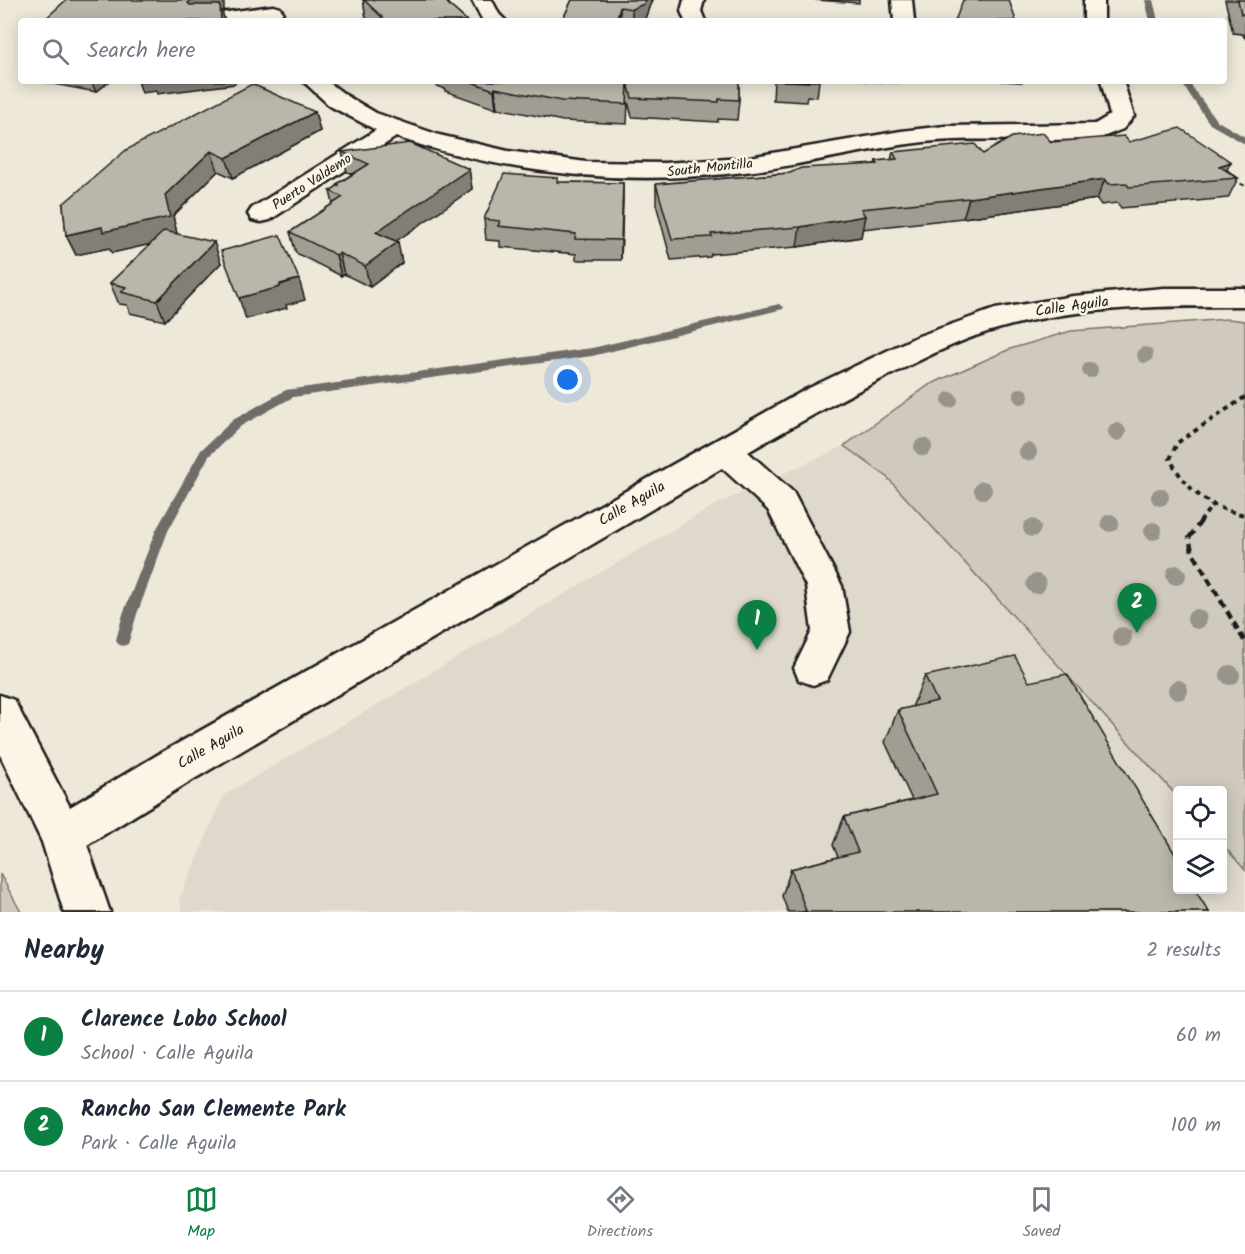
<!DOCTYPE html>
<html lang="en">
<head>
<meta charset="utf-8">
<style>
  :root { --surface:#fff; --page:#f6f6f7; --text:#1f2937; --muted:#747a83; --line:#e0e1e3; --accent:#0b8043 }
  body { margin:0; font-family:Kalam,sans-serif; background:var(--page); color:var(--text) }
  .controls { position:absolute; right:18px; bottom:18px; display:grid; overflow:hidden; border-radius:6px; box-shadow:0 3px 15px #0003 }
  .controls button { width:54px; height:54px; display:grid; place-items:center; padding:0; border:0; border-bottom:2px solid var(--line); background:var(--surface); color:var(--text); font:30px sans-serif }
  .you { position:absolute; left:568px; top:380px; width:21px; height:21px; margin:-15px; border:4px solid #fff; border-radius:50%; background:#1a73e8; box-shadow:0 0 0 9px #1a73e833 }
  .badge { display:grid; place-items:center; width:39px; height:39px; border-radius:50%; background:var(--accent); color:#fff; font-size:20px; font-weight:700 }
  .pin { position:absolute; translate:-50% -50px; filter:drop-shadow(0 2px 3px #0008) }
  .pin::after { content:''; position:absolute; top:32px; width:21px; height:18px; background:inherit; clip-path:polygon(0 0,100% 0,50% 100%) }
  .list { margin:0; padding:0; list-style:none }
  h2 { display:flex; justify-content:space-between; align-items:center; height:78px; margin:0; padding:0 24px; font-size:26px }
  h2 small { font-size:20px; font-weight:400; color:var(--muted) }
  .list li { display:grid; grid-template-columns:39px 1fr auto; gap:18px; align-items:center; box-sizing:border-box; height:90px; padding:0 24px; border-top:2px solid var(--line) }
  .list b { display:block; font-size:22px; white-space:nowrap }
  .list p { margin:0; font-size:20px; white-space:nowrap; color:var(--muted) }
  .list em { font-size:20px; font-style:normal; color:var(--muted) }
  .icon { flex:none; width:33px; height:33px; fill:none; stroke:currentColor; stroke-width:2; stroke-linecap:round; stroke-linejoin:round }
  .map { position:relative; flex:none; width:1245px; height:912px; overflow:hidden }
  .search { position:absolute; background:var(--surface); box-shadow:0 3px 15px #0003; left:18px; right:18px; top:18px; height:66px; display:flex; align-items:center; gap:15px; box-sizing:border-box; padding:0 21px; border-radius:6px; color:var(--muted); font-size:22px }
  .sheet { height:258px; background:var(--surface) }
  nav { display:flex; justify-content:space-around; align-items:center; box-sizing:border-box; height:84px; border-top:2px solid var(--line); background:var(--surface); font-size:16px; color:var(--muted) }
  nav a { display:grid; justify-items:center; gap:3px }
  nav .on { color:var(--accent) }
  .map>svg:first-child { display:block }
  .built { fill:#ded9cb }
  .green { fill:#cfcabd; stroke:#76736c; stroke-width:1.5 }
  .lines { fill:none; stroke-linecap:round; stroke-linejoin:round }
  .stream { fill:#6f6c67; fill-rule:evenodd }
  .minor-casing { stroke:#1c1c1c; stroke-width:5 }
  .path-far2 { stroke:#1c1c1c; stroke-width:2; stroke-dasharray:4.5 3; stroke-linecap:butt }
  .path-far1 { stroke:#1c1c1c; stroke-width:4; stroke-dasharray:5 4.5; stroke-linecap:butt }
  .path { stroke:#1c1c1c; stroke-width:4.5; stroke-dasharray:8 5; stroke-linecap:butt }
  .minor { fill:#fcf5e5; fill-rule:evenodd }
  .tree { fill:#98948b }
  .wall { fill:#a09d92; stroke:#1c1c1c; stroke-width:1.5 }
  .shaded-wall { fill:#827f77; stroke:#1c1c1c; stroke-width:1.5 }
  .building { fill:#bab6aa; stroke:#1c1c1c; stroke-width:1.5 }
  .labels { text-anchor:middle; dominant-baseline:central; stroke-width:5; stroke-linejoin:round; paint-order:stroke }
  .far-street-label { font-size:14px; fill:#1c1c1c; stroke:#fcf5e5 }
  .street-label { font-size:15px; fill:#1c1c1c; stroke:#fcf5e5 }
</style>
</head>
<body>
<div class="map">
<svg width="1245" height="912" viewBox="0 0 1245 912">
  <rect width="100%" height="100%" fill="#eee8d9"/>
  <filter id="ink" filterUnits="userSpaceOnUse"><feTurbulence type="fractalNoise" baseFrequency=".0167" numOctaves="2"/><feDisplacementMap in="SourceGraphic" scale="12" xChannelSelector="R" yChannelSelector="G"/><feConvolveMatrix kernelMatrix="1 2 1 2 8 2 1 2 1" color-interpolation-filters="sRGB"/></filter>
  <g filter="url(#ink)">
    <!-- built -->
    <path class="built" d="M844,446L886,476L1177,796L1178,890H1222L1223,845L1245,870V912H183L179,900L224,795L715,505Z"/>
    <!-- green -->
    <path class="green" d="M1228,319L1245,321V870L1223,845L1222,790H1178L1177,796L886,476L844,446L929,385L1010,349L1071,331Z
      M0,874L21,912H0Z"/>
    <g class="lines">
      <!-- stream -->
      <path class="stream" d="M1145,0H1153L1158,21H1150Z
        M1180,81H1188L1216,120L1245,137V144L1210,124Z
        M779,304L784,307L783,309L592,356L293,397L241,426L209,456L168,531L137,614L128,644L123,646L118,644L116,640L123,614L156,530L201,450L233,420L286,390L592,348Z"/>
      <defs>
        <path id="minor" d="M472,0H492L499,14L506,21H483Z
          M684,0H704L701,11L705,21H685L681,11Z
          M892,0H912L914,21H894Z
          M1084,0H1104V21H1084Z
          M273,6L280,8L283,12L280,16L252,21H196L199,17L206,15Z
          M303,81H327L347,96L376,113L439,135L508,151L586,162L664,163L744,158L901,131L945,126L1095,124L1110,115L1101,81H1123L1134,116L1123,129L1100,138C1041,143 982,136 924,142C863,149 805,165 745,172C627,186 509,175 396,137L270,220L261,222L252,220L248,214L252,208L376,130L330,106Z
          M1164,288H1245V306C1164,306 1079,306 1001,328C966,337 932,354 900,370C848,395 798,423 748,452L793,492L842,586L850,632L827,680L813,685L799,680L794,668L812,631L806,586L768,510L722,468L189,782L87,845L110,912H64L42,842L0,755V695L14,700L70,807L159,754L805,390L916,337L995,309L1073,296Z"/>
      </defs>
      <!-- minor casing -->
      <use href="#minor" class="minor-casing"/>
      <!-- path-far2 -->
      <path class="path-far2" d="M1234,180L1245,186"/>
      <!-- path-far1 -->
      <path class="path-far1" d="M1245,397L1177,443L1170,459C1187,491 1209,508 1245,515
        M1200,522L1212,505"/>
      <!-- path -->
      <path class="path" d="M1201,521L1189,538L1192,551L1245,642"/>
      <!-- minor -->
      <use href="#minor" class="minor"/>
    </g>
    <!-- trees -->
    <g class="tree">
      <circle cx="1145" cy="355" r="8"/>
      <circle cx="1090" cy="370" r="8"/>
      <circle cx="1021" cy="396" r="8"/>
      <circle cx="950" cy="400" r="8"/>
      <circle cx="1117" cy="432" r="9"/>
      <circle cx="923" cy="447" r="9"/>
      <circle cx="1028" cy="452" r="9"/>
      <circle cx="983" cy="490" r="9"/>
      <circle cx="1160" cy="497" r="9"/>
      <circle cx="1110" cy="523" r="9"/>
      <circle cx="1032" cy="528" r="9"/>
      <circle cx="1153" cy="531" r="9"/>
      <circle cx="1176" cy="575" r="10"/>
      <circle cx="1036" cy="584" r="10"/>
      <circle cx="1197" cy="619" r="10"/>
      <circle cx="1122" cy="637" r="10"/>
      <circle cx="1230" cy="675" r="10"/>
      <circle cx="1178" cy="690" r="10"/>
    </g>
    <!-- wall -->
    <path class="wall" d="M363,0H445L449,5L467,21H370L366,18Z
      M572,0H652L644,21H562Z
      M815,0H859V3Z
      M1225,0H1245V38L1242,34L1233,33Z
      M38,81H110L96,92Z
      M436,81H739V100L737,120L718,119V122L632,117L628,102L627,124L563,121L497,108L496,109L445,91V89L437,86Z
      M774,81H819L817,97L807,96L806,102L773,100Z
      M864,81H898V83Z
      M1001,81H1023L1022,82Z
      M315,112L320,131L233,178L218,171L173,216L177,234L221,263L165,321L130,313L127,305L119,304L110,283L151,244L112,253L109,248L76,255L66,235L63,204Z
      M1051,142H1129L1227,170L1238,178L1228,198L1121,208L1117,203L1101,205L1097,199L963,218L862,229L861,237L797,247L711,254L710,257L671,260L656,204V184L790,173L875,164L876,161L891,160L893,152L983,154Z
      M342,152L469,169L472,189L396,241L402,263L370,287L344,274L341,276L296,253L290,232L333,204L330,191L337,186V184L352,174L347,172Z
      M558,178V182L623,183L621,260H576V254L500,247V241L486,240L484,219Z
      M925,676L1029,682L1209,912H788L782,896L791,869L838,857L833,845L844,817L912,800L885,742L898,710L912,707Z"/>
    <!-- shaded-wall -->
    <path class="shaded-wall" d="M190,0H224V10L222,11L225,21H221L198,15L188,3Z
      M645,0H652L644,21H632V9Z
      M620,7V21H616Z
      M91,81H110L96,92Z
      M138,81H235V84L157,94L156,91L142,93Z
      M495,88L497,108L496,109L494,90Z
      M315,112L320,131L233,178L226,158Z
      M211,151L218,171L173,216L178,238L112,253L109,248L76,255L66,235L102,227L165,195Z
      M1231,162L1222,179L1219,166Z
      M469,169L472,189L380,252L376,232Z
      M1105,179L1097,199L963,218L969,198Z
      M623,183V203L621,260V240Z
      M865,216L861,237L797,247L800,227Z
      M214,242L221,263L165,321L157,301Z
      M398,242L402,263L370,287L365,266Z
      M339,253L344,274L341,276L336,255Z
      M299,279L305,300L286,305L287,308L246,319L239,298Z"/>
    <!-- building -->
    <path class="building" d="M66,0H190L188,3L190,5H220L221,21H43Z
      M364,0H445L449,5L467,21H374L383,18Z
      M572,0H645L644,4L632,9L620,7L616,21H562Z
      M963,0H1009L1016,21H955Z
      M1238,0H1245V14H1241Z
      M469,81H739V100L719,99V102L632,98L628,83L627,104L562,101L495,88L494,90Z
      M783,81H809V82Z
      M252,84L315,112L226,158L211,151L165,195L170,217L103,232L102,227L66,235L63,204L126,150Z
      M1180,128L1231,162L1219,166L1238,178L1129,187L1126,183L1109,184L1105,179L969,198L861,209L865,216L800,227L711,234L712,237L672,239L656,184L790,173L801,168L878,164L876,161L897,159L893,152L975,144L983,154L1012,137L1043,133L1051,142L1124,136L1129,142Z
      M410,143L469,169L376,232L398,242L365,266L339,253L336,255L290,232L343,197L330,191L339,185L337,184L369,164L342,152Z
      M504,174L558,178L557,182L623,183L621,240L575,239L576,234L498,226L500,221L484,219Z
      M164,231L214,242L157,301L121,292L126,287L110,283Z
      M280,235L299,279L280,284V287L239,298L221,251Z
      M1015,656L1029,682L1067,674L1178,859V890H1195L1209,912H802L806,911L791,869L858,852L844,817L937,794L898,710L937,701L925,676Z"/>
  </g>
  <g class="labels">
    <!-- far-street labels -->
    <g class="far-street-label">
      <text transform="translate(710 168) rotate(-6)">South Montilla</text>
      <text transform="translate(312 182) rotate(-33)">Puerto Valdemo</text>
    </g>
    <!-- street labels -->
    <g class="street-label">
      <text transform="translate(1072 307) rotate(-8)">Calle Aguila</text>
      <text transform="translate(632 504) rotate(-30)">Calle Aguila</text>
      <text transform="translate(211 747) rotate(-30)">Calle Aguila</text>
    </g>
  </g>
</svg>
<div class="controls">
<button><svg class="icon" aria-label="locate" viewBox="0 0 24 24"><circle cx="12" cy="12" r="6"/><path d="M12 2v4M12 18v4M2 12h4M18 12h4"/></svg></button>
<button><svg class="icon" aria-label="layers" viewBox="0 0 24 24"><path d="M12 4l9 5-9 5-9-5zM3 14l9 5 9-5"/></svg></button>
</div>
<div class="you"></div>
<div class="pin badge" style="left:757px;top:650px">1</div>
<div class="pin badge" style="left:1137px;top:633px">2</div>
<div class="search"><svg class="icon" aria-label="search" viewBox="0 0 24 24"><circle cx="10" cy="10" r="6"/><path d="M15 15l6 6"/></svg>Search here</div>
</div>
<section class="sheet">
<h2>Nearby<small>2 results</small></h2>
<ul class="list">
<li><span class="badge">1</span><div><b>Clarence Lobo School</b><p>School · Calle Aguila</p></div><em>60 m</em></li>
<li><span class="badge">2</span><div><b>Rancho San Clemente Park</b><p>Park · Calle Aguila</p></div><em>100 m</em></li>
</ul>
</section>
<nav>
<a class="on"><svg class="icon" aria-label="map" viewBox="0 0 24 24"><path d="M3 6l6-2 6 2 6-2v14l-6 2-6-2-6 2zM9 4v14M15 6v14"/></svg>Map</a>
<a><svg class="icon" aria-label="directions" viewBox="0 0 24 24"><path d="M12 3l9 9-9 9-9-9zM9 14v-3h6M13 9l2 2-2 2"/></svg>Directions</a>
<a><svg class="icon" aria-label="saved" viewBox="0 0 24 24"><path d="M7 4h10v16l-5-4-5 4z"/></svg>Saved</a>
</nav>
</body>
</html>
